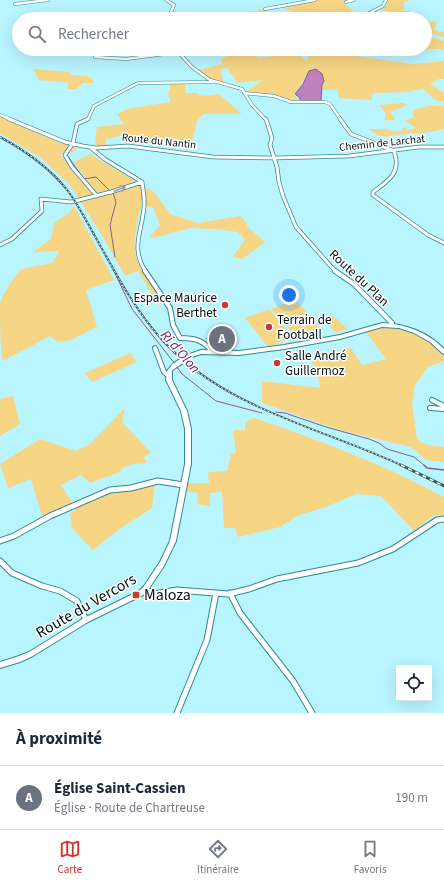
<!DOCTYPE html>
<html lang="fr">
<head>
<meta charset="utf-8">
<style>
  :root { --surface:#fff; --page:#f6f6f7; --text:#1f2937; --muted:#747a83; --line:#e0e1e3; --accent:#d93025 }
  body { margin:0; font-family:"Source Sans 3",sans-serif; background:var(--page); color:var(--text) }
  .controls { position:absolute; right:12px; bottom:12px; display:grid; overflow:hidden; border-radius:0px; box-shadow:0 4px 16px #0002 }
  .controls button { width:36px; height:36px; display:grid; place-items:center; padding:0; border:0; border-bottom:1px solid var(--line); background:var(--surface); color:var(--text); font:20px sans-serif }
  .you { position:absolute; left:289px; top:295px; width:14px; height:14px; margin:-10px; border:3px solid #fff; border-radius:50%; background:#1a73e8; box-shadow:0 0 0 6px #1a73e833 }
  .badge { display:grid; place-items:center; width:26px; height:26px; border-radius:50%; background:var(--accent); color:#fff; font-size:13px; font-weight:700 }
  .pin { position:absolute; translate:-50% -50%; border:2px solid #fff; box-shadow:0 1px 4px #0006 }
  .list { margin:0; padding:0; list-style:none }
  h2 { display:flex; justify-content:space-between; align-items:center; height:52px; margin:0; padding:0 16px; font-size:17px }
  h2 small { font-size:13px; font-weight:400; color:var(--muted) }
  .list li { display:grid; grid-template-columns:26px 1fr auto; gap:12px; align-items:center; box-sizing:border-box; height:64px; padding:0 16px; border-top:1px solid var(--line) }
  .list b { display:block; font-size:15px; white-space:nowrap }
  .list p { margin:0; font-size:13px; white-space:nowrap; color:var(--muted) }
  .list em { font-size:13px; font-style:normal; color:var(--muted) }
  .icon { flex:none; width:22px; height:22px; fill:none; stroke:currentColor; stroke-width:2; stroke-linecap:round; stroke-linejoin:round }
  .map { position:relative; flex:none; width:444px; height:713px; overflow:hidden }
  .search { position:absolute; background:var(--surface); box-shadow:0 4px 16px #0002; left:12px; right:12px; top:12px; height:44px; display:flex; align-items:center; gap:10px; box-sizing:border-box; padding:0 14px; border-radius:22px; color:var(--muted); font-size:15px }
  .sheet { height:116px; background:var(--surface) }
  nav { display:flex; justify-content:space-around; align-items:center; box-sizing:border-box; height:56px; border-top:1px solid var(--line); background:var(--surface); font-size:11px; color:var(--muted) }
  nav a { display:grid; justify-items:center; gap:2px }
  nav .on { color:var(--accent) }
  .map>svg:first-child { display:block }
  .green { fill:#f6d585 }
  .water { fill:#be81bc; stroke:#855f89 }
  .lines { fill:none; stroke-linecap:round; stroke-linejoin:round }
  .stream-far1 { stroke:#855f89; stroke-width:1 }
  .stream { stroke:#855f89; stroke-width:1.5 }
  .minor-far3-casing { stroke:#318894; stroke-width:3.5 }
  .minor-far2-casing { stroke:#318894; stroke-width:4.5 }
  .minor-far1-casing { stroke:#318894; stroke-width:6 }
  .minor-casing { stroke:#318894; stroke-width:7 }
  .major-casing { stroke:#318894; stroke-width:2 }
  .minor-far3 { stroke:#fff; stroke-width:2.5 }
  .minor-far2 { stroke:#fff; stroke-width:3 }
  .minor-far1 { stroke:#fff; stroke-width:4 }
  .minor { stroke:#fff; stroke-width:5 }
  .major { fill:#fff; fill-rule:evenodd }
  .rail-far1-casing { stroke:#3c5b60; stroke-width:2 }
  .rail-casing { stroke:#3c5b60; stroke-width:3 }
  .rail-far1 { stroke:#fff; stroke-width:1; stroke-dasharray:2; stroke-linecap:butt }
  .rail { stroke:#fff; stroke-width:1.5; stroke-dasharray:4; stroke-linecap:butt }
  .major-bridge-casing { stroke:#318894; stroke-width:7; stroke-linecap:butt }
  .major-bridge { stroke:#fff; stroke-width:5 }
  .oneway { stroke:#999fa1 }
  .poi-dot { fill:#c83a32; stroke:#fff; stroke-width:1.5 }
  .labels { text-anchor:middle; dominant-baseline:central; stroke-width:3; stroke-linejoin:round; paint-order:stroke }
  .far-street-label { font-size:11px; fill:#001013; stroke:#fff }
  .street-label { font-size:13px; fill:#001013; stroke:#fff }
  .poi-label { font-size:13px; fill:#001013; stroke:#fff; text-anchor:start }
  .water-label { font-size:14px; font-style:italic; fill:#661e66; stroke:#fff }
  .near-poi-label { font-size:16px; fill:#001013; stroke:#fff; text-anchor:start }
  .near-street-label { font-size:16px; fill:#001013; stroke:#fff }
</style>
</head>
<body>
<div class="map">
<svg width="444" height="713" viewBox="0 0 444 713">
  <rect width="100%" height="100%" fill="#b9f5ff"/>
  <!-- green -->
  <path class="green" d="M318,0H352L342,2L354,11L333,15H322L326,17C309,18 296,15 281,6Z
    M388,0H410L404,2V11H410V19H395L392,12L381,10L385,7Z
    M272,7L274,8L265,11L271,16L300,19H197L200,15L237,16Z
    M435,21L437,23L434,30L442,33L444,31V37L425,32V22Z
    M432,37L444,41V50C430,46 423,53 410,55C394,58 376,53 360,51L359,56H355L414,64L444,61V79H439L430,84L444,93V101L441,102L434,99L424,89L410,91V92L373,93L371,100L339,98L337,90H321L324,81C322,75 319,69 312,70L313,67C305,76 301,85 294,94L300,101H291L276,96L245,92L263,80L238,83L227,68L220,69L224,83L212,81L199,70L223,64L220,59L231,55L256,56L258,58L298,53L306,61L312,49H425V39Z
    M33,69L70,72L71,75L87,76L93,79V83H83L76,89H67L69,83L39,80Z
    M170,84H185L186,93H196L202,96L219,94L242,114H203L197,121L192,142L132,136H121L106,139L105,145L96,146L95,142L97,127L124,124L117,114L127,109L170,102L168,92L170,91Z
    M402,103L406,104L408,105L390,112L396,120H384L386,114L379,105Z
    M429,106H444V129L423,133L392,135L388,137L378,135L368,129H386L393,131L392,132L401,131L404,127L407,130L416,128L405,121L414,117L412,114L415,109Z
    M0,116L59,142L76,147V150C71,154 66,153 60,154L91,191L95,193L74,162L90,154L154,192L170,214L198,223L240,216L247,223V226L265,242L242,259L233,257L245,240L238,232L216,229L190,228L154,238L150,236L160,225L153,207L141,206C138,221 133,237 135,253C139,270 154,287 164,302L158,305L138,271L125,276L103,237L70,185L40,157L0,133Z
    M74,206L114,280L86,290L97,327L71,340L58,342L50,336L3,361C0,348 0,317 0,304C2,294 14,278 21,269L52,263L59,251L33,252L51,239L54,223L68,214Z
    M295,299L319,327L296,336L271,309Z
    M269,309L293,337L268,347L245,318Z
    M334,316L347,329L336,333L323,320Z
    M387,327L409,332L432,343L444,356V361L428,367L415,385L412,404L417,439L427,445L444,447V462L426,460L411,447L340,430L262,403V381L321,388L312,362L327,353L351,348L362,365L386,359L366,332Z
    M130,353L137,362L92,382L85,373Z
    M13,396L20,424L0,436V399Z
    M125,408L122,422L151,453L144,457L147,463L133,464L122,468L120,472L90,483L81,475L61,485L73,504L43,519L31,479L8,488L0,464L40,439L76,451L90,444Z
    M254,418C319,440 383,464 444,497V516L434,515L414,531L381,496L356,494L326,507L299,515L280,527L238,537L235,528H224L222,492L210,493V506L197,504L198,493L185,491L188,483H209L208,472L227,471L231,454L236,452L233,430H245V423Z
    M155,485L152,508L118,530L93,550L71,527L72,523L69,514L76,510L75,506L109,493Z"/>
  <!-- water -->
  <path class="water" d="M316,69L322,74L324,81L322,85L321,101H301L299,97L295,94L303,84L309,71Z"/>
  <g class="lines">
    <!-- stream-far1 -->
    <path class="stream-far1" d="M67,155L84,179L96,177L109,190
      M113,193L116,202L110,225L115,257
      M113,269L132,309L175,364
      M177,367L182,374L216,401L262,413
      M276,412L285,413L326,427L369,439L379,443L387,449L414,457L425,466"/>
    <!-- stream -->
    <path class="stream" d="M424,465L427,468L444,470"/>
    <defs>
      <path id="minor-far3" d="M166,0L174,5L168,19
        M346,2L354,0
        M15,4L48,0
        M265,9L315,0
        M357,19L383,6L386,0
        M166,49L181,55L192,67L210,80L242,89L252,105L266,120
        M178,53L205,49
        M95,57L126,59L172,53
        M244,93L274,96L291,102H325L330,104L341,120
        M0,115L12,120
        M86,120L88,119L94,106L138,83L213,82"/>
      <path id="minor-far2" d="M9,119L65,142L83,146L96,148L128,146L213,157L275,158L349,156L419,147H444
        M88,119L77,124L73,143L65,155L72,167L97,196
        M266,119L272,138L270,145L277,167L279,182L283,196L296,227L336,272
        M340,119L351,134L394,151
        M91,148L106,160L142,182C143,190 145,198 144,207C142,232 130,248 146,272
        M394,151C402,173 388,181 373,192V195L428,235L444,243
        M0,245L12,239L42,211L41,199L71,202L111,192L142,182"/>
      <path id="minor-far1" d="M145,271L170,308L173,325L180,338C194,338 204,340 212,352
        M335,271L354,284L392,323V325
        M155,348L164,372L169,376
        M432,400L444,406
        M430,408L444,409"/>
      <path id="minor" d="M0,541L14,536L50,516L110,490L131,488L158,481L184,485
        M0,561L12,573L42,586L60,591L77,601L86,620
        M145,589L154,594L177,590L228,594L249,589L277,579L358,563L393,549L437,520L444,519
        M230,593L240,613L293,681L312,713
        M177,713L207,640L216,593"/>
      <path id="major" d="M382,323C405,324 428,332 444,349V354L442,353L430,342L414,333L399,328L382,327L340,339L284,349L239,355L201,354L189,358L187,356V355L201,350L239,351L284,345L340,335Z
        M174,364L177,366L172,371V380L187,411L191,429V464L176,541L164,566L148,590L143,595L88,622L33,656L20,662L0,668V662L19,656L29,652L84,618L139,591L144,586L160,562L170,541L185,464V429L181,411L166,380L167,371L172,365Z"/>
    </defs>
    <!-- minor-far3 casing -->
    <use href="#minor-far3" class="minor-far3-casing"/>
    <!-- minor-far2 casing -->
    <use href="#minor-far2" class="minor-far2-casing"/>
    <!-- minor-far1 casing -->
    <use href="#minor-far1" class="minor-far1-casing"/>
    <!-- minor casing -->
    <use href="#minor" class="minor-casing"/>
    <!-- major casing -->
    <use href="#major" class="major-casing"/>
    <!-- minor-far3 -->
    <use href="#minor-far3" class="minor-far3"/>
    <!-- minor-far2 -->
    <use href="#minor-far2" class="minor-far2"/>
    <!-- minor-far1 -->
    <use href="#minor-far1" class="minor-far1"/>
    <!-- minor -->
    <use href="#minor" class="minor"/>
    <!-- major -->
    <use href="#major" class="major"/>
    <defs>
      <path id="rail-far1" d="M0,137C26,151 50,168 68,191C79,206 87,222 96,238C116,274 136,312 164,342C228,410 322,428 403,466"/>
      <path id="rail" d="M401,465L444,486"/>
    </defs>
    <!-- rail-far1 casing -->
    <use href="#rail-far1" class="rail-far1-casing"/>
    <!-- rail casing -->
    <use href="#rail" class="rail-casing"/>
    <!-- rail-far1 -->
    <use href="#rail-far1" class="rail-far1"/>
    <!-- rail -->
    <use href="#rail" class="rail"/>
    <defs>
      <path id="major-bridge" d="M174,366L189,356"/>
    </defs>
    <!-- major-bridge casing -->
    <use href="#major-bridge" class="major-bridge-casing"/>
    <!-- major-bridge -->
    <use href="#major-bridge" class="major-bridge"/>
  </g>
  <!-- one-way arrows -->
  <defs><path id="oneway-shaft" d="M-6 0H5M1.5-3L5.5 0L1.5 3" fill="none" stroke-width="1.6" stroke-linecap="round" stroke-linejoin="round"/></defs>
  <use class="oneway" href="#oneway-shaft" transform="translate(120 189) rotate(-22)"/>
  <!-- markers -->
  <g class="poi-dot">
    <circle cx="225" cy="305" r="4"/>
    <circle cx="269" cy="327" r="4"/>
    <circle cx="277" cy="363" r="4"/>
    <rect x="132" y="591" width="8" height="8" rx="2"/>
  </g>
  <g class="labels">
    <!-- far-street labels -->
    <g class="far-street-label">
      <text transform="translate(159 141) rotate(6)">Route du Nantin</text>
      <text transform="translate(382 143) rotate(-6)">Chemin de Larchat</text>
    </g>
    <!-- street labels -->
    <g class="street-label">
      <text transform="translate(359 278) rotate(43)">Route du Plan</text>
    </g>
    <!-- poi labels -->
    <g class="poi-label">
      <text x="217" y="298" text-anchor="end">Espace Maurice<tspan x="217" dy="15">Berthet</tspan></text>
      <text x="277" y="320">Terrain de<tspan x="277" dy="15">Football</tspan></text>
      <text x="285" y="356">Salle André<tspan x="285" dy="15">Guillermoz</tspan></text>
    </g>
    <!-- water labels -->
    <g class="water-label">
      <text transform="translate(180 352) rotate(49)">Ri d'Olon</text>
    </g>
    <!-- near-poi labels -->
    <g class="near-poi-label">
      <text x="144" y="595">Maloza</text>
    </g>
    <!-- near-street labels -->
    <g class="near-street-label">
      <text transform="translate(86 606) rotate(-30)">Route du Vercors</text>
    </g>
  </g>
</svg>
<div class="controls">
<button><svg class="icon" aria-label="locate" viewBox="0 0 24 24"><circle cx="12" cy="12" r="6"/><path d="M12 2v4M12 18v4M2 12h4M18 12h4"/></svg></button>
</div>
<div class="you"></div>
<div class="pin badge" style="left:222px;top:339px;background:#6b7280">A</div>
<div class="search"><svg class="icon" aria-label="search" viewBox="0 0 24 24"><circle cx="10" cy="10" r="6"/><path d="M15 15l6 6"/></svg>Rechercher</div>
</div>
<section class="sheet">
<h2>À proximité<small></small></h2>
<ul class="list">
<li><span class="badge" style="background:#6b7280">A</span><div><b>Église Saint-Cassien</b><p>Église · Route de Chartreuse</p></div><em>190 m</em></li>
</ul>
</section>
<nav>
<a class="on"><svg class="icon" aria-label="map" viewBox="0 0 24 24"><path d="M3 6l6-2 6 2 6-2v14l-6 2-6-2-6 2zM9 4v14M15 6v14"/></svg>Carte</a>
<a><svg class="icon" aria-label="directions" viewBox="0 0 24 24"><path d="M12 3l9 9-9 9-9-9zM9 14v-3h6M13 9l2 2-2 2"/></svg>Itinéraire</a>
<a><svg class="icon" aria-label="saved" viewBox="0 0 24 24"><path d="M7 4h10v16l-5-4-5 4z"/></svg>Favoris</a>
</nav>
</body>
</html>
